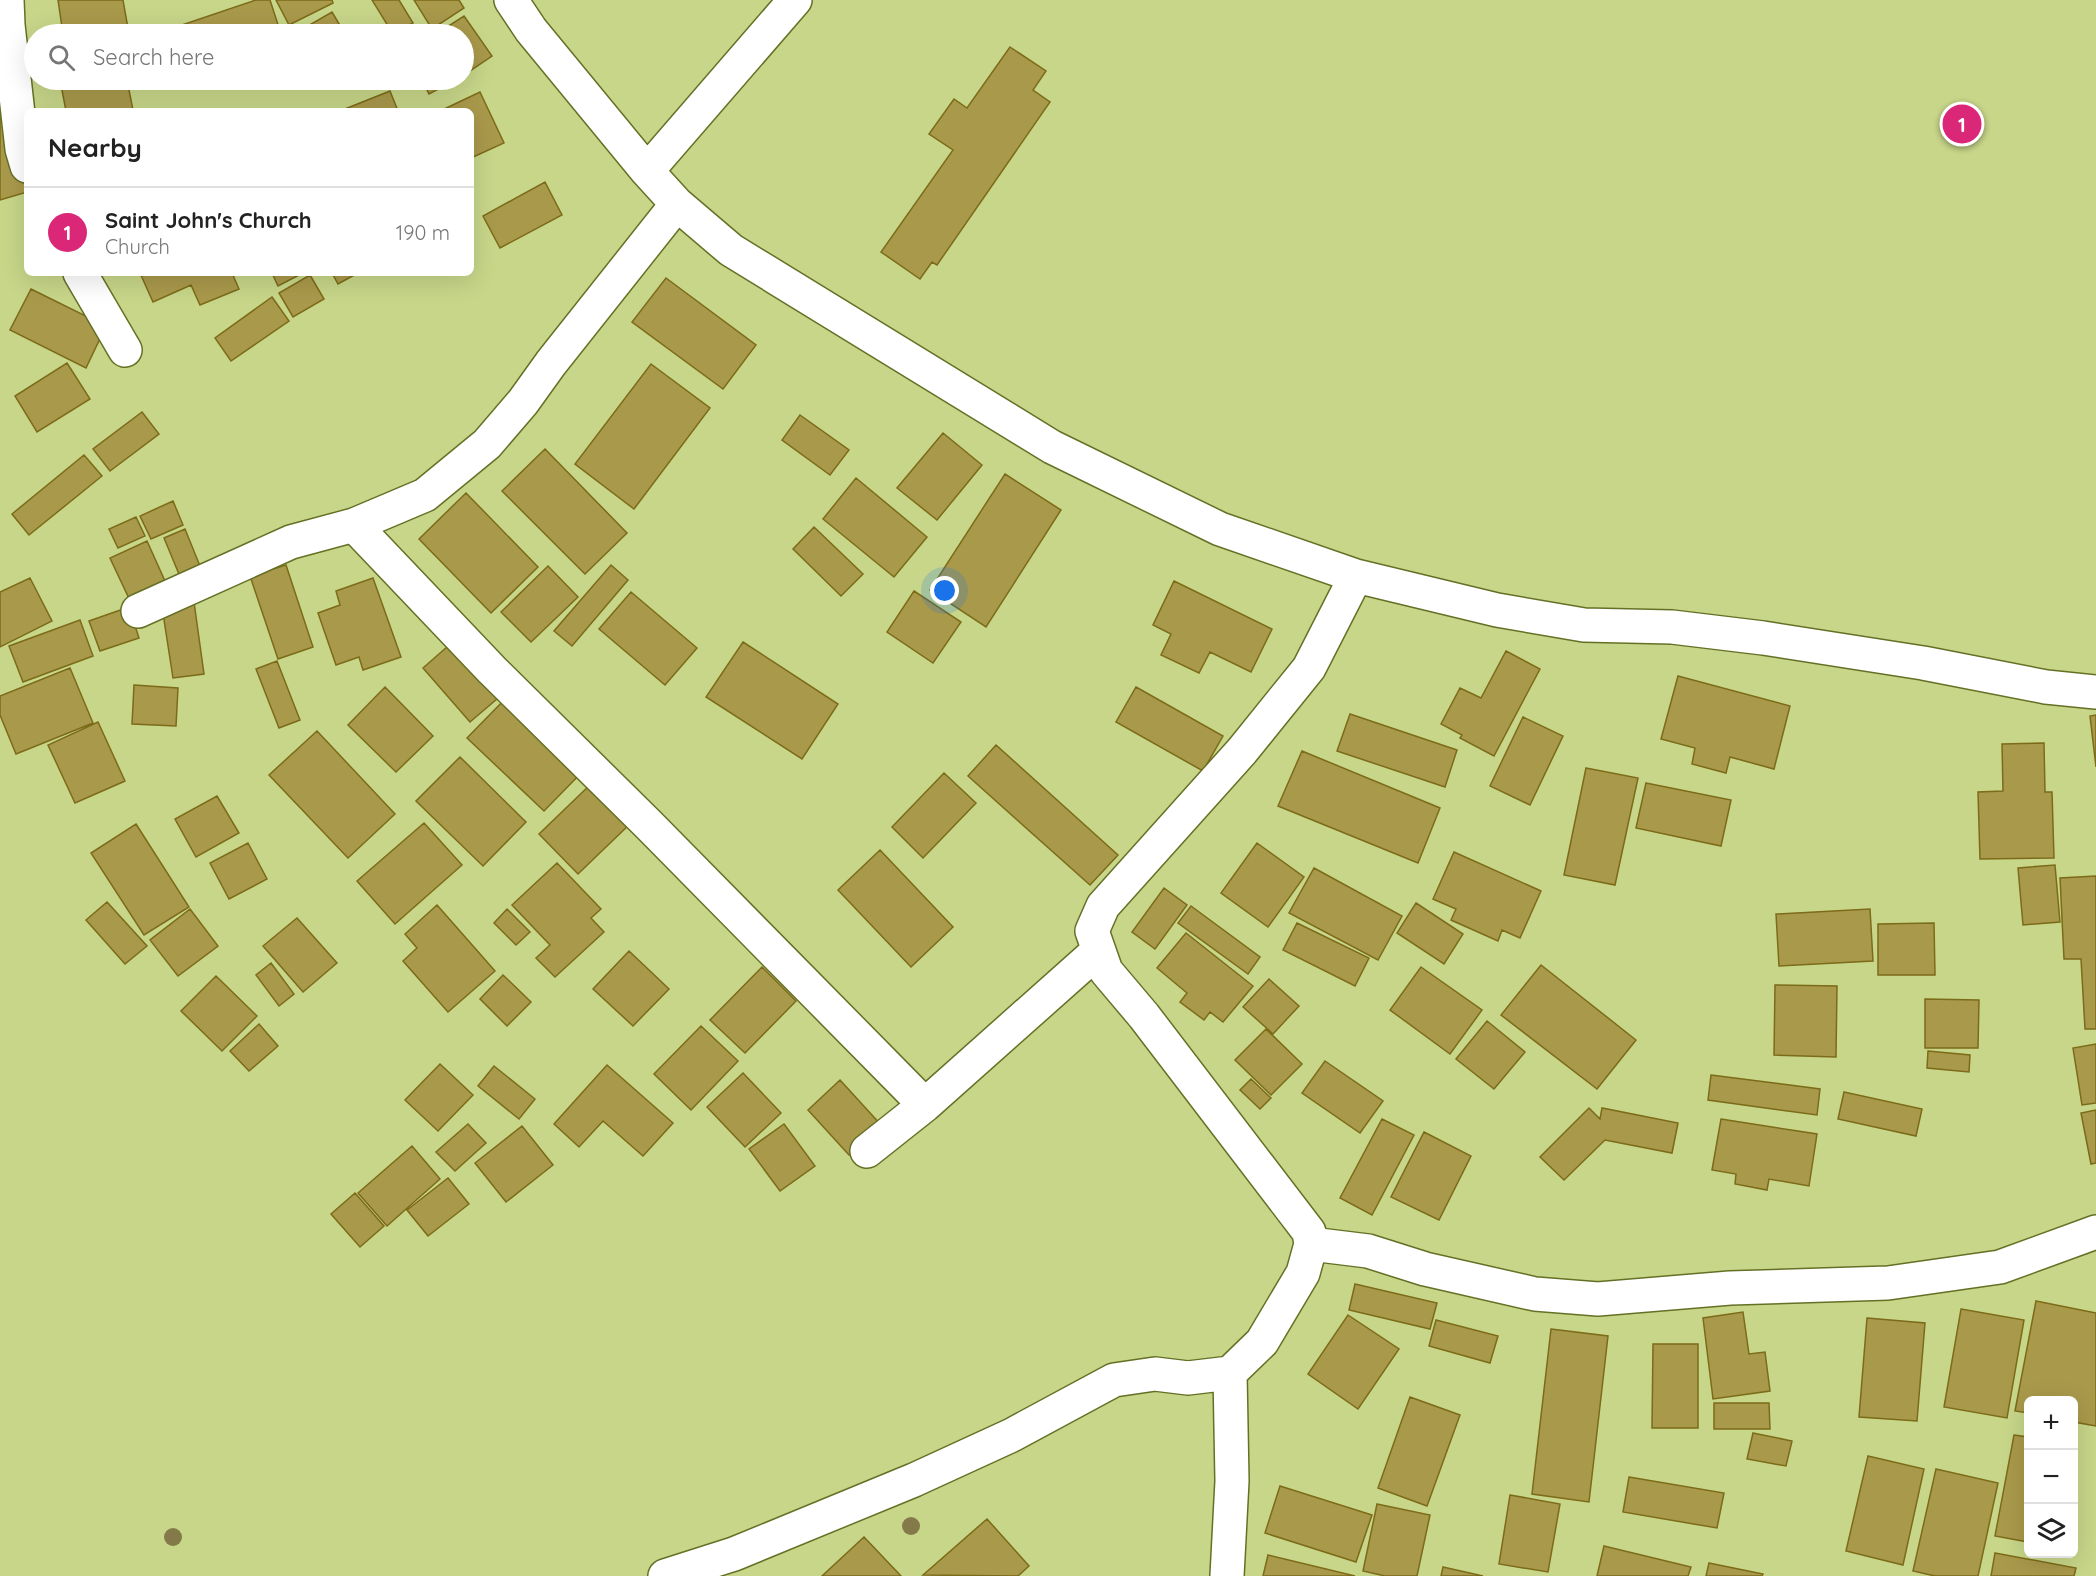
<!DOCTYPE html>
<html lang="en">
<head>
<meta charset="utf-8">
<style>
  :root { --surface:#fff; --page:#f6f6f6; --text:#222; --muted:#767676; --line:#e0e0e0; --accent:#db2777 }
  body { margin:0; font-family:Quicksand,sans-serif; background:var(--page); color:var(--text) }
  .controls { position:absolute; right:18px; bottom:18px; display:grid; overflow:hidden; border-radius:9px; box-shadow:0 6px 24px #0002 }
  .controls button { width:54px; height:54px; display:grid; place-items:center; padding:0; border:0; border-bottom:2px solid var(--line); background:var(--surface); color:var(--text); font:30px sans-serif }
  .you { position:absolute; left:945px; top:591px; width:21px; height:21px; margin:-15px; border:4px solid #fff; border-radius:50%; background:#1a73e8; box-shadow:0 0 0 9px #1a73e833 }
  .badge { display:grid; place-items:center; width:39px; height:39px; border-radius:50%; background:var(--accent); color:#fff; font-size:20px; font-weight:700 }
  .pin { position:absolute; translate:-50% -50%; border:3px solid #fff; box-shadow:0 2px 6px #0006 }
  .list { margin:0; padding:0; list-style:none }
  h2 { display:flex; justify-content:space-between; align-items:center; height:78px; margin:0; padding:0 24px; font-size:26px }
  h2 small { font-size:20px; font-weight:400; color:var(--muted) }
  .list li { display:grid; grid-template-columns:39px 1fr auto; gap:18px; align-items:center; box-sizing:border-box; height:90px; padding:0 24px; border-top:2px solid var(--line) }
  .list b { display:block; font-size:22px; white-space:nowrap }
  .list p { margin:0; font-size:20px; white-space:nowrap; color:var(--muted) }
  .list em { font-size:20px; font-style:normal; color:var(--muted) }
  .icon { flex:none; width:33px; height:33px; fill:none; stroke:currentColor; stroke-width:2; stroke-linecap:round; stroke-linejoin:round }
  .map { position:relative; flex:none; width:2096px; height:1576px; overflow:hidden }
  .search { position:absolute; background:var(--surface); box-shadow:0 6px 24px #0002; left:24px; top:24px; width:450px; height:66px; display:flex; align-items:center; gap:15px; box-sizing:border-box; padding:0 21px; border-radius:33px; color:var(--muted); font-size:22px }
  .panel { position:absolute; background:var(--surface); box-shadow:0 6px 24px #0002; left:24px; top:108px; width:450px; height:168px; border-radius:9px }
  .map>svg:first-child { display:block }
  .building { fill:#a9994b; stroke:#7c6b18; stroke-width:1.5 }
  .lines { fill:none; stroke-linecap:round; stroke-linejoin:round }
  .street-casing { stroke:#657025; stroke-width:36 }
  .street { stroke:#fff; stroke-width:33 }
  .tree { fill:#847a49 }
</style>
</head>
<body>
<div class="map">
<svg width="2096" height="1576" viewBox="0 0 2096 1576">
  <rect width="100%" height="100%" fill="#c7d689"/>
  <!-- building -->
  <path class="building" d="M58,0H123L129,34H63Z
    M256,0H270L281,34H182L179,26Z
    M276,0H332L333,3L289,25Z
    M372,0H399L413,23L393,34Z
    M414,0H459L464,8L432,29Z
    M332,12L345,34H310L306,27Z
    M464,16L492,56L464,75V34H436Z
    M1010,47L1046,71L1033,90L1050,102L937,265L932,262L920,279L881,252L953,150L929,134L954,99L967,108Z
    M60,80H127L133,110L66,111Z
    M422,80H449L450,83L429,94Z
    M390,91L398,111H346L345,109Z
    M480,92L504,143L471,158V111H440Z
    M2,113L27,192L0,200V114Z
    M545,182L562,215L500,248L483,216Z
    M140,273H232L239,289L200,305L191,285L153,302Z
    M272,273H303L278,286Z
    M332,273H358L338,284Z
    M310,275L324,299L293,317L279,293Z
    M666,278L756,345L723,389L632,322Z
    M31,289L106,326L86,368L10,330Z
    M272,297L289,321L231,361L215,338Z
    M67,363L90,399L37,432L15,396Z
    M651,364L710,408L634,509L575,464Z
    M142,412L159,434L110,471L93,449Z
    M800,415L849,450L830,475L782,440Z
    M943,433L982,465L937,520L897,488Z
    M545,449L627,533L585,574L502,491Z
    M84,455L102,476L29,535L12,514Z
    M1005,474L1061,510L986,627L930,590Z
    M856,478L927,537L894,577L823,519Z
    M466,493L538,567L491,613L419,539Z
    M173,501L183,525L151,539L140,516Z
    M136,517L145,536L118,548L109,529Z
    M814,527L863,574L841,596L793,549Z
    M185,529L202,571L181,579L164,538Z
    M147,541L169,590L133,607L110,558Z
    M286,565L313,647L278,659L250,576Z
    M611,565L628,580L572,646L554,631Z
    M548,566L578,597L531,642L501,612Z
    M30,578L52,621L0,647V592Z
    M373,578L401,657L363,670L359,657L336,665L318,613L340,605L336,591Z
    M1174,581L1272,629L1251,672L1210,652L1199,673L1161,655L1171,634L1153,625Z
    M914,591L961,622L933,663L887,632Z
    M631,592L697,648L665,685L599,629Z
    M194,602L204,674L173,678L162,607Z
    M129,607L139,638L100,651L89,621Z
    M80,620L93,656L23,682L9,646Z
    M456,639L504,693L470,722L423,668Z
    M743,642L838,704L802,759L706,697Z
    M1506,651L1540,669L1494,756L1460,738L1462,735L1441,724L1460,688L1481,698Z
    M277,661L300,720L279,728L256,669Z
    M70,668L93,723L16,754L0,715V696Z
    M1678,676L1790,706L1774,769L1730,757L1726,773L1692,764L1695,748L1661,739Z
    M134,685L178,688L176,726L132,724Z
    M385,687L433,736L396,772L348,725Z
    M1136,687L1223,736L1203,771L1116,722Z
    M508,696L585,769L544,811L467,738Z
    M1350,714L1457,750L1445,787L1337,751Z
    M2096,715V767L2090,716Z
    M1523,717L1563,736L1530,805L1490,786Z
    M98,722L125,781L75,803L48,745Z
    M317,731L395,814L348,858L269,775Z
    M2044,743L2045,792H2052L2054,858L1980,859L1978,792L2003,791L2002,744Z
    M996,745L1118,855L1090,885L968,776Z
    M1302,751L1440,808L1418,863L1278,806Z
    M460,757L526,822L483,866L416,801Z
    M1586,768L1638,778L1615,885L1564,875Z
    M944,773L976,803L923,858L892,827Z
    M593,782L632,822L578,874L539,834Z
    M1646,783L1731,800L1721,846L1636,828Z
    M217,796L239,833L196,857L175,819Z
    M424,823L462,865L395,924L357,881Z
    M136,824L189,907L144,935L91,853Z
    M248,843L267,879L229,899L210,863Z
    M1257,843L1304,877L1268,927L1221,893Z
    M880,850L953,927L911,967L838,890Z
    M1454,852L1541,891L1520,938L1502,930L1498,941L1451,920L1456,909L1433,899Z
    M557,863L601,909L591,918L604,932L555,977L536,958L550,945L512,905Z
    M2055,865L2060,922L2023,925L2018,868Z
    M1314,868L1402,916L1378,960L1289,913Z
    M2096,876V1029H2085L2081,959H2064L2060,878Z
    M1164,888L1187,905L1155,949L1132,932Z
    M107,902L147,946L125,964L86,920Z
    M1416,903L1463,934L1444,964L1397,933Z
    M437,905L495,971L448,1012L403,961L417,948L405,934Z
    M1191,906L1260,957L1248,974L1178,923Z
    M190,909L218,946L178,976L150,940Z
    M507,909L530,932L516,945L494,923Z
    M1870,909L1873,961L1779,966L1776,914Z
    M297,918L337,963L303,992L263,946Z
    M1297,923L1369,958L1355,986L1283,950Z
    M1934,923L1935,975H1878V924Z
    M1186,933L1253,986L1223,1022L1210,1012L1204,1020L1180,1002L1187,993L1157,968Z
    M629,951L669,989L633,1026L593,989Z
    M271,963L294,994L279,1006L256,975Z
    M1541,965L1636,1040L1597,1089L1501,1015Z
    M762,967L796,1001L745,1053L710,1020Z
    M1421,967L1482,1010L1450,1054L1390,1010Z
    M503,975L531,1002L507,1026L480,999Z
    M216,976L257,1016L222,1051L181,1011Z
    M1269,979L1299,1006L1273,1034L1243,1007Z
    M1775,985L1837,986L1836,1057L1774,1055Z
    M1925,999L1979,1000L1978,1048H1925Z
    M1487,1021L1525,1052L1494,1089L1456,1059Z
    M259,1024L278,1046L249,1071L230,1051Z
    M701,1026L738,1061L691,1110L654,1074Z
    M1266,1029L1302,1064L1271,1095L1235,1060Z
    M2096,1044V1103L2082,1105L2073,1048Z
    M1928,1051L1970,1055L1969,1072L1927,1068Z
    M1325,1061L1383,1101L1360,1133L1302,1093Z
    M440,1064L473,1095L438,1131L405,1100Z
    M607,1065L673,1123L643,1156L603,1121L579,1147L554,1124Z
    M494,1066L535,1099L519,1119L478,1086Z
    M743,1073L781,1113L745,1147L707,1107Z
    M1711,1075L1820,1089L1817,1115L1708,1100Z
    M1251,1079L1271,1098L1260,1109L1240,1090Z
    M840,1080L882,1126L849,1155L808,1110Z
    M1844,1092L1922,1109L1916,1136L1838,1119Z
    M1589,1108L1600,1119L1602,1108L1678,1123L1672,1153L1605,1140L1564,1180L1540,1157Z
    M2096,1110V1163L2091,1164L2081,1113Z
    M1382,1119L1414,1135L1372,1215L1340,1198Z
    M1721,1119L1817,1134L1809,1186L1769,1179L1767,1190L1735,1184L1736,1174L1712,1170Z
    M468,1124L486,1143L455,1171L436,1152Z
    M784,1124L815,1166L780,1191L749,1149Z
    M522,1126L553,1165L506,1202L475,1163Z
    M1424,1132L1471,1156L1439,1220L1391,1197Z
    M412,1146L440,1179L387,1226L358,1193Z
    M448,1178L469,1204L428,1236L407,1210Z
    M355,1193L384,1226L360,1247L331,1214Z
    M1355,1284L1437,1303L1430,1329L1349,1310Z
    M2036,1301L2096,1313V1426L2074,1422V1400H2028V1413L2015,1411Z
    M1961,1309L2024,1320L2007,1418L1944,1407Z
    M1743,1312L1749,1354L1765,1352L1770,1391L1713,1399L1703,1318Z
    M1348,1315L1399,1349L1358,1409L1308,1374Z
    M1867,1318L1925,1323L1917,1421L1859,1417Z
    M1436,1320L1498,1336L1490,1363L1429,1346Z
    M1551,1329L1608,1336L1589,1502L1532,1494Z
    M1653,1344H1698V1428H1652Z
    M1410,1397L1460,1415L1427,1506L1378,1488Z
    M1714,1403H1769L1770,1429H1714Z
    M1753,1433L1792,1441L1786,1466L1747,1459Z
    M2014,1435L2028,1437V1542L1995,1536Z
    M1868,1456L1924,1469L1903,1565L1846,1551Z
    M1936,1469L1998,1483L1978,1576H1935L1913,1571Z
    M1629,1477L1724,1493L1717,1528L1623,1512Z
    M1280,1486L1372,1515L1356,1562L1265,1533Z
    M1510,1495L1560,1504L1548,1572L1499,1564Z
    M1377,1504L1430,1515L1417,1576H1385L1363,1571Z
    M987,1519L1029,1566L1018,1576L923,1575Z
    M864,1537L901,1576H822Z
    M1604,1546L1691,1567L1688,1576H1597Z
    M1995,1553L2076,1568L2074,1576H1991Z
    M1268,1555L1355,1576H1263Z
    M1709,1563L1763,1574L1762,1576H1706Z
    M1443,1567L1483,1576H1441Z"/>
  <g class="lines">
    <defs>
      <path id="street" d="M7,0L8,25L22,149L27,166
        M511,0L531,30L647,171L677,204L731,250L1052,447L1220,529L1356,576L1309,668L1242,751L1103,906L1092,931L1106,971L1144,1016L1309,1232L1311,1244L1303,1273L1262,1342L1230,1373L1188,1378L1155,1374L1114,1380L1012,1435L914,1480L734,1554L665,1576
        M647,171L795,0
        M80,273L125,350
        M354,525L492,670L649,825L925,1105
        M1356,576L1497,610L1584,625L1672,627L1763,638L1923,663L2046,687L2096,692
        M138,611L291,542L354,525L425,495L487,444L523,402L551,363L677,204
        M867,1151L925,1105L1098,951
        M1311,1244L1368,1251L1425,1269L1535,1294L1598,1299L1730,1288L1888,1283L2000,1267L2096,1232
        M1227,1576L1232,1481L1230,1373"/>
    </defs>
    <!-- street casing -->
    <use href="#street" class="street-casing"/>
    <!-- street -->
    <use href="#street" class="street"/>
  </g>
  <!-- trees -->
  <g class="tree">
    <circle cx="911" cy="1526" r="9"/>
    <circle cx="173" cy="1537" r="9"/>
  </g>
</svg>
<div class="controls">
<button>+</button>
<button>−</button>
<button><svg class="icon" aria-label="layers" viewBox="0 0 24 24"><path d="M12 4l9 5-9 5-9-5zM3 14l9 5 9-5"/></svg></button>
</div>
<div class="you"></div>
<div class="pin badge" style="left:1962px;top:124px">1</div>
<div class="search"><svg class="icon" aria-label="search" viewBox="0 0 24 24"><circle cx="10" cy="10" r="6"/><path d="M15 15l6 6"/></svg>Search here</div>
<section class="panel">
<h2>Nearby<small></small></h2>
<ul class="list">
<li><span class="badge">1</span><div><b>Saint John's Church</b><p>Church</p></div><em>190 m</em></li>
</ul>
</section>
</div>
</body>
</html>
